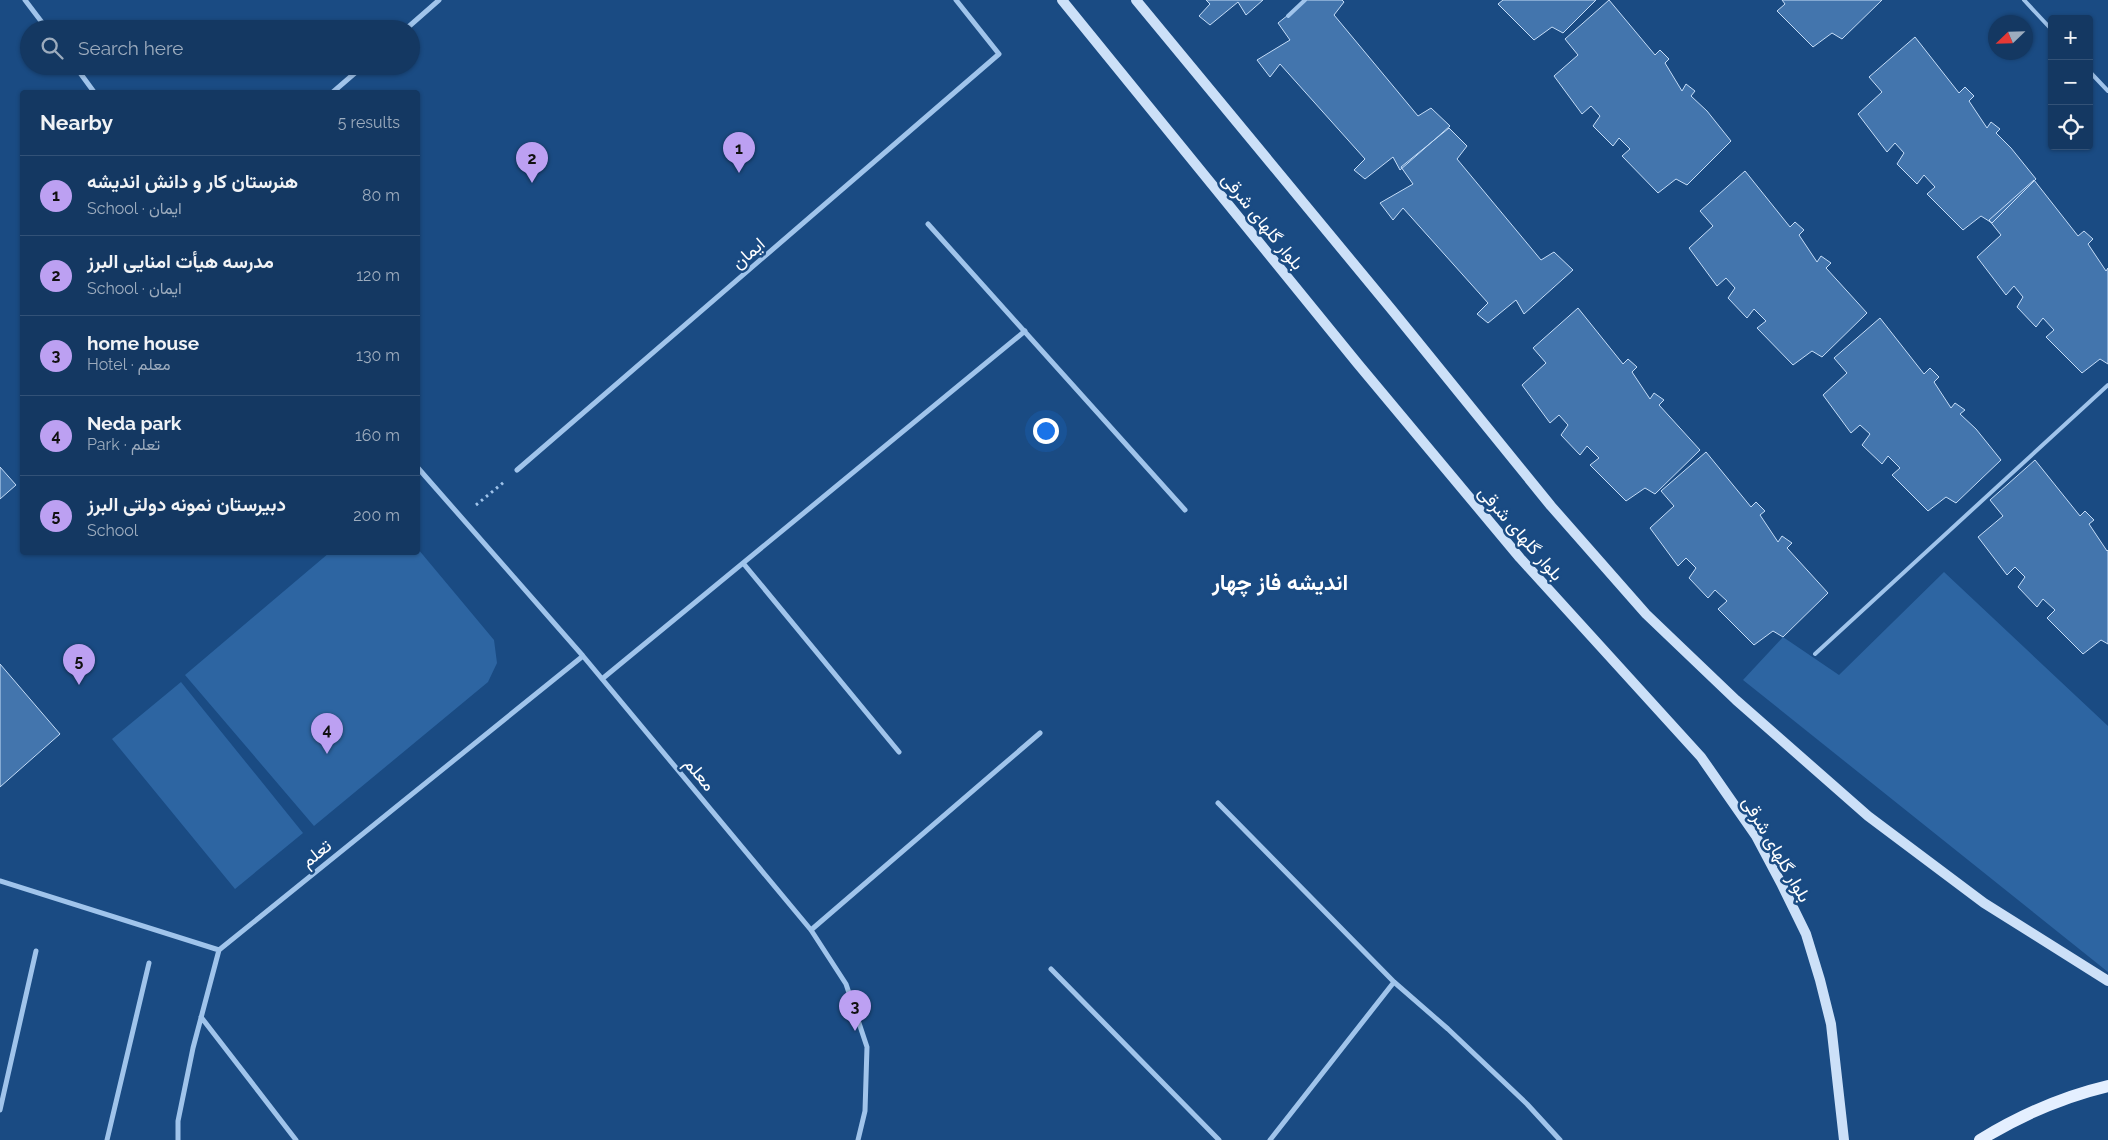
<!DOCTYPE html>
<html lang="en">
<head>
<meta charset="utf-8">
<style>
  :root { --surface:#143862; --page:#1d3f68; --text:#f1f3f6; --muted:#9dacbe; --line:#335277; --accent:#bca0f2 }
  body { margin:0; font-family:Raleway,Vazirmatn,sans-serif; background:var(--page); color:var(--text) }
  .controls { position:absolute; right:15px; top:15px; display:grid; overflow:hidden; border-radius:5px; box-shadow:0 1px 4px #0004 }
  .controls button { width:45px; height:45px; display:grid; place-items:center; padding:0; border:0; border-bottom:1px solid var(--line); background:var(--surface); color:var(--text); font:25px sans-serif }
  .compass { position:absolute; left:1988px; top:15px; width:45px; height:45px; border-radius:50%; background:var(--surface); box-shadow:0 1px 4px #0004; rotate:247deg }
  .you { position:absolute; left:1045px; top:430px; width:18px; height:18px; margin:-12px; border:4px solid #fff; border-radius:50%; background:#1a73e8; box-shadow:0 0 0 8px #1a73e833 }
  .badge { display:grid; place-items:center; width:32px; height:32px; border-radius:50%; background:var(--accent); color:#111; font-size:16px; font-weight:700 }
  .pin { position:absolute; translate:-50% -41px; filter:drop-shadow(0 1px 2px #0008) }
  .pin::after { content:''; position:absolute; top:26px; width:18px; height:15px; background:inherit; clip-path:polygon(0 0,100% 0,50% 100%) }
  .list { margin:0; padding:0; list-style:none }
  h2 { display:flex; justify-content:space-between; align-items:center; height:65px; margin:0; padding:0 20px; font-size:21px }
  h2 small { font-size:16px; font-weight:400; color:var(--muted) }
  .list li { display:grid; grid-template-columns:32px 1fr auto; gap:15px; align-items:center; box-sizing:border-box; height:80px; padding:0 20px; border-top:1px solid var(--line) }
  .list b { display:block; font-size:19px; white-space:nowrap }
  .list p { margin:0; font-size:16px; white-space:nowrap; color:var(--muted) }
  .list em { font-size:16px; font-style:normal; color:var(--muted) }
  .icon { flex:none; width:28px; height:28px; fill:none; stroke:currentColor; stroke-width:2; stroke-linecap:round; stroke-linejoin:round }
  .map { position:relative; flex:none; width:2108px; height:1140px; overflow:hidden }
  .search { position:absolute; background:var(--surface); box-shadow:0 1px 4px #0004; left:20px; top:20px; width:400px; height:55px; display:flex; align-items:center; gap:12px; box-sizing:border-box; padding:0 18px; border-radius:28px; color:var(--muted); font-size:19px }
  .panel { position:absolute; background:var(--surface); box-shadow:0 1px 4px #0004; left:20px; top:90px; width:400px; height:465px; border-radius:5px }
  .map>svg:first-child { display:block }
  .green { fill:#2d65a2 }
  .building { fill:#4375ad; stroke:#c5ddf8 }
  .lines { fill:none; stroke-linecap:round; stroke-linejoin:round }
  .path { stroke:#a0c4eb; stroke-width:3; stroke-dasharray:2.5 4; stroke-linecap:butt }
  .service { stroke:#a0c4eb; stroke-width:4 }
  .minor { stroke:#a0c4eb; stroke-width:5 }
  .secondary { stroke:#cce0f8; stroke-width:10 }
  .primary { stroke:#e4efff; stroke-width:12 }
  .labels { text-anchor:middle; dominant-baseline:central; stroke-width:5; stroke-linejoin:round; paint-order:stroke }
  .street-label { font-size:18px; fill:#fff; stroke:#1a4b83 }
  .district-label { font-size:22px; font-weight:bold; fill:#fff; stroke:#1a4b83 }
</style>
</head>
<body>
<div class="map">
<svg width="2108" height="1140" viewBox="0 0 2108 1140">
  <rect width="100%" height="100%" fill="#1a4b83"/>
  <!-- green -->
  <path class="green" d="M418,549L494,640L497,663L488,682L314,826L185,675L329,553L418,552Z
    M1944,572L2108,726V972L1743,680L1783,637L1839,675Z
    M181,682L303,833L235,889L112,739Z"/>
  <!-- building -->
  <path class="building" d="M1206,0H1263L1246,15L1238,2L1210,25L1199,16L1210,4Z
    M1307,0H1342L1344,2L1334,15L1418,116L1431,108L1450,126L1400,170L1393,157L1365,179L1354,170L1365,159L1280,64L1270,77L1257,60L1290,40L1278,23Z
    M1503,0H1596L1563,33L1552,27L1534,40L1498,4Z
    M1609,0L1655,55L1660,50L1669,59L1665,63L1682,91L1686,84L1695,91L1691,96L1707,111L1731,141L1687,185L1676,179L1658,193L1622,156L1630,149L1619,138L1613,146L1593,126L1600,116L1591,106L1582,114L1554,76L1578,55L1565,39Z
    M1782,0H1882L1842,39L1832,33L1813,47L1777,11L1785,4Z
    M1915,37L1959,93L1965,87L1974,96L1969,101L1987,128L1991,122L2000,129L1996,133L2011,148L2036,179L1992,223L1981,216L1963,230L1927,194L1935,187L1924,175L1917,184L1897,164L1904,153L1895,143L1887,152L1858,114L1882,92L1869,77Z
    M1449,128L1467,146L1457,159L1541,260L1554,252L1573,270L1524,314L1516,300L1488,323L1477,314L1488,303L1403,208L1393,220L1380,203L1413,184L1401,167Z
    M1745,171L1790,227L1795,222L1804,230L1799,235L1817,262L1821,256L1831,263L1826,268L1867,313L1822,357L1812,351L1793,365L1757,328L1766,321L1754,309L1747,318L1728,298L1735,288L1726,278L1717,286L1689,248L1713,226L1700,211Z
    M2034,180L2078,236L2084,231L2093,239L2088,244L2106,271L2108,268V364L2100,359L2082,373L2046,337L2054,330L2043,318L2036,327L2017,307L2023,297L2014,286L2006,295L1977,257L2001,235L1989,220Z
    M1578,308L1623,364L1628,359L1637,367L1632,372L1650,399L1654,393L1664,400L1659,405L1700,450L1655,494L1645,488L1626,501L1590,465L1599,458L1587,446L1580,455L1561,435L1568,425L1559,415L1550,423L1522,385L1546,363L1533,348Z
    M1880,318L1924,374L1930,368L1939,377L1934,382L1951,408L1955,403L1965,410L1960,414L1976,429L2001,460L1956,503L1946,497L1928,511L1892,475L1900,468L1888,456L1882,464L1862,445L1870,434L1860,425L1851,433L1823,395L1847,373L1834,358Z
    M1706,452L1751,507L1756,502L1765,511L1760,515L1778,542L1782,536L1792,543L1787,548L1828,593L1783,637L1773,631L1754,645L1718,609L1727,601L1715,590L1708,598L1689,578L1696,568L1686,558L1678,566L1650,528L1674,506L1661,491Z
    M2035,460L2080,516L2085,511L2094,520L2089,524L2107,551L2108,550V644L2101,640L2083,654L2047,618L2055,610L2043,599L2037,607L2018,587L2025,577L2015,567L2007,575L1978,537L2003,516L1990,500Z
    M0,467L16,485L0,499Z
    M0,664L60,734L0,787Z"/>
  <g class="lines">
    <!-- path -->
    <path class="path" d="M476,505L504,482"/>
    <!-- service -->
    <path class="service" d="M2024,0L2052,30
      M1288,16L1305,0
      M2089,71L2108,91
      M1815,654L2108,385"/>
    <!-- minor -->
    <path class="minor" d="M25,0L47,29
      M406,29L439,0
      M75,66L94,92
      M333,92L363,66
      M928,224L1185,510
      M418,468L583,656L811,930L846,984L867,1047L865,1111L858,1140
      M517,470L999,54L956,0
      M743,563L899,752
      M602,679L1025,331
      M1218,803L1394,982L1448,1029L1527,1104L1560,1140
      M0,881L219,950
      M811,930L1040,733
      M1051,969L1219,1140
      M201,1017L296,1140
      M0,1110L36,951
      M107,1140L149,963
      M178,1140V1121L193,1048L219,950L583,656
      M1270,1140L1394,982"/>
    <!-- secondary -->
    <path class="secondary" d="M1062,0L1358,364L1520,558L1701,757L1756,836L1782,885L1806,934L1820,980L1831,1024L1844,1140
      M1136,0L1392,310L1551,506L1646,614L1736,700L1868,816L1984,903L2108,981"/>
    <!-- primary -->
    <path class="primary" d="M1980,1140C2021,1115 2061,1097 2108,1086"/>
  </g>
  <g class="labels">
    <!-- street labels -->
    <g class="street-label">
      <text transform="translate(1263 221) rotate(51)">بلوار گلهای شرقی</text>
      <text transform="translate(748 253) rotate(-41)">ایمان</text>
      <text transform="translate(1521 533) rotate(49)">بلوار گلهای شرقی</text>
      <text transform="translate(700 774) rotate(50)">معلم</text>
      <text transform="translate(1777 849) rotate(60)">بلوار گلهای شرقی</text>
      <text transform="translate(316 853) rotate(-39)">تعلم</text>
    </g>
    <!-- district labels -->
    <g class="district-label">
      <text x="1280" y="582">اندیشه فاز چهار</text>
    </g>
  </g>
</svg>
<div class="controls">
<button>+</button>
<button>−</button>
<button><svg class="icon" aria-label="locate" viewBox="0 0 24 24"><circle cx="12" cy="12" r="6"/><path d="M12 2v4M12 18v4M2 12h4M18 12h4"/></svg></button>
</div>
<svg class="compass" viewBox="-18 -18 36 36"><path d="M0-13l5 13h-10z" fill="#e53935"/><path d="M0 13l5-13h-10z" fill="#9dacbe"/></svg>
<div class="you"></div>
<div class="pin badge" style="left:739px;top:173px">1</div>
<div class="pin badge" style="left:532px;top:183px">2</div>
<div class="pin badge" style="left:855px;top:1031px">3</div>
<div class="pin badge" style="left:327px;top:754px">4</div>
<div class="pin badge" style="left:79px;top:685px">5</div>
<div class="search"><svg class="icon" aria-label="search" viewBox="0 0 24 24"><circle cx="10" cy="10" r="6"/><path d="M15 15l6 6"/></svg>Search here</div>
<section class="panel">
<h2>Nearby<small>5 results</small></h2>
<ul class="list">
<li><span class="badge">1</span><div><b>هنرستان کار و دانش اندیشه</b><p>School · ایمان</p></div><em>80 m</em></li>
<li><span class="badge">2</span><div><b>مدرسه هیأت امنایی البرز</b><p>School · ایمان</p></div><em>120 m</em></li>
<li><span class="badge">3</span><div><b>home house</b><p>Hotel · معلم</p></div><em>130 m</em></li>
<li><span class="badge">4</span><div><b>Neda park</b><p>Park · تعلم</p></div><em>160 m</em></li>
<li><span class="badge">5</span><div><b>دبیرستان نمونه دولتی البرز</b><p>School</p></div><em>200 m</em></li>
</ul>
</section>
</div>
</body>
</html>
